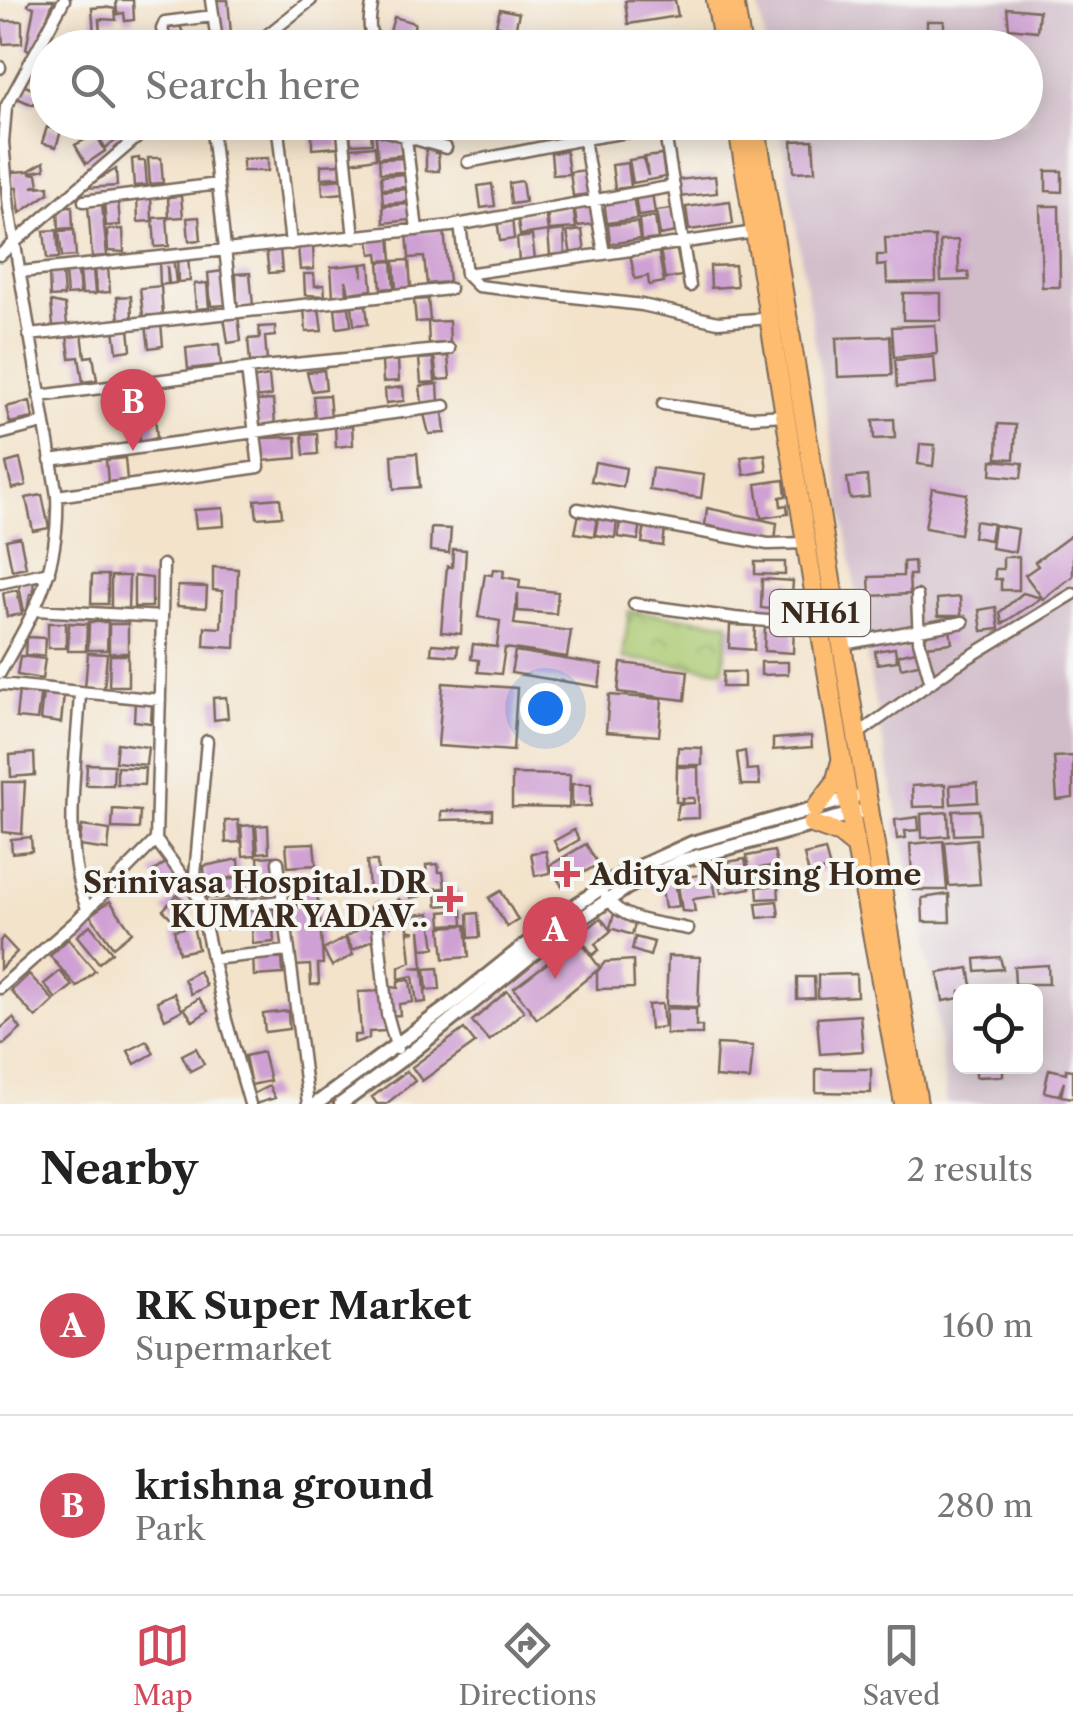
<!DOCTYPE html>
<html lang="en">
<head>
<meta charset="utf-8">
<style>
  :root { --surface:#fff; --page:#f2f2f2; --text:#222; --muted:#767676; --line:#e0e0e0; --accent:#d1495b }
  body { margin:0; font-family:"Libre Caslon Text",serif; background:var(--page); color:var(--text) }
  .controls { position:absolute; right:30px; bottom:30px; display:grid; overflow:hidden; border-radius:15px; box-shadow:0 5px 25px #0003 }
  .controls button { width:90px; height:90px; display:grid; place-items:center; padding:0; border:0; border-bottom:2px solid var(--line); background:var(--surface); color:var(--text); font:50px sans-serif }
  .you { position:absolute; left:545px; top:708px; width:35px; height:35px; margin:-25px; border:8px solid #fff; border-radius:50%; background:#1a73e8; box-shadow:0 0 0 15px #1a73e833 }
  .badge { display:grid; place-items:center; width:65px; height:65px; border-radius:50%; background:var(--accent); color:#fff; font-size:32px; font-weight:700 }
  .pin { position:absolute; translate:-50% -82px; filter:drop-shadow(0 2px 5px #0008) }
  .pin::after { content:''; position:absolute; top:52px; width:35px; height:30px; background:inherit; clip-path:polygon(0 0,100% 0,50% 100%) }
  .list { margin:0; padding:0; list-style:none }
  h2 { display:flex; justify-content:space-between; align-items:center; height:130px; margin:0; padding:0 40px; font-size:42px }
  h2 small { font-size:32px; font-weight:400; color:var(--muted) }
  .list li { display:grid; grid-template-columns:65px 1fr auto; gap:30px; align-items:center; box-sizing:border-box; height:180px; padding:0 40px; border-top:2px solid var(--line) }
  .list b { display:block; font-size:38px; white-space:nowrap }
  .list p { margin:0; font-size:32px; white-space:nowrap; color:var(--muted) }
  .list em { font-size:32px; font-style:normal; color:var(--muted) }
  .icon { flex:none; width:55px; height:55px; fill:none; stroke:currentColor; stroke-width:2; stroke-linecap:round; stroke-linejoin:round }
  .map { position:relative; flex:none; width:1073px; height:1104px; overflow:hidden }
  .search { position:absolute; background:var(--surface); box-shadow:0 5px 25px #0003; left:30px; right:30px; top:30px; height:110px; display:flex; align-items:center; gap:25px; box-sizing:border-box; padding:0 35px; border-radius:55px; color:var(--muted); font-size:38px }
  .sheet { height:490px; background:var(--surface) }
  nav { display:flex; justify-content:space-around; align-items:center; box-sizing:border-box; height:140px; border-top:2px solid var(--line); background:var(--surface); font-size:28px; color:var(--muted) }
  nav a { display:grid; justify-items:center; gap:5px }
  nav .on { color:var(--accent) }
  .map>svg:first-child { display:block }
  .industrial { fill:#d1bdca; fill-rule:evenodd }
  .park { fill:url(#park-crowns); stroke:#727a48; stroke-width:2.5 }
  .building { fill:#cfa0d3 }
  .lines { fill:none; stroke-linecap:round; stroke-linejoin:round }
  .minor-casing { stroke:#7b6b5b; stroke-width:15 }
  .tertiary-casing { stroke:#7b6b5b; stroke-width:18 }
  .trunk-casing { stroke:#7b6b5b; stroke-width:22 }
  .minor { stroke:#fff; stroke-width:10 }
  .tertiary { stroke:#fff; stroke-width:12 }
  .trunk { stroke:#febc70; stroke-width:18 }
  .poi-dot { fill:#d1495b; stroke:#f6f6f2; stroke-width:4 }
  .labels { text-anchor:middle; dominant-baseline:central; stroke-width:8; stroke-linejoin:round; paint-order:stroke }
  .shield { fill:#f6f6f2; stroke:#73675e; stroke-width:2.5 }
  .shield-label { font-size:28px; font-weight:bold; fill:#3b2a1e }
  .poi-label { font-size:30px; font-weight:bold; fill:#3b2a1e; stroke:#f6f6f2; text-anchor:start }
</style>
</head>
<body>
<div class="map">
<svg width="1073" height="1104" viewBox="0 0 1073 1104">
  <defs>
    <pattern id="park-crowns" width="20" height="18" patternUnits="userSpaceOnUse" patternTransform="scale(2.5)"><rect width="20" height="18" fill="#aaca72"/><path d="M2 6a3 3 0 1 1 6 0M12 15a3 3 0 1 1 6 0" fill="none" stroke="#8ca45d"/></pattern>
  </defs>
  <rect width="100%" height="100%" fill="#f6f6f2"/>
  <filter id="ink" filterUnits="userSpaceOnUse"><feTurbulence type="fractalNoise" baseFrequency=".01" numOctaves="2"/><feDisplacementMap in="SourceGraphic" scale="20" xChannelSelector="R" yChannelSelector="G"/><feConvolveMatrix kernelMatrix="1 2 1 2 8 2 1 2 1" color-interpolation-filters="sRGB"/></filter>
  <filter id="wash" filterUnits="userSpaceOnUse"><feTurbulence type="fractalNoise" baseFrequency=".0048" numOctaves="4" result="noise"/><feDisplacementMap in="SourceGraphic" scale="40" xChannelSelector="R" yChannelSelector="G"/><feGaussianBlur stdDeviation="2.25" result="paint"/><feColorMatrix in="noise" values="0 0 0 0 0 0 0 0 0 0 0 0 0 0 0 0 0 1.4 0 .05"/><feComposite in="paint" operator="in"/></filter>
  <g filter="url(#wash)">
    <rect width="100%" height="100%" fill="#f3e3cb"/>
    <!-- industrial -->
    <path class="industrial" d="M758,0H1073V1104H947L933,987L872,688L779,123L1026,122V48L766,47ZM960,992H1036V1066H960Z"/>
    <!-- park -->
    <path class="park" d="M629,611L729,623L723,670L623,658Z"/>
    <g id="blocks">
      <!-- building -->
      <path class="building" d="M30,0H54L34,51L26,49L34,7L28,5Z
        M116,0H133L134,20L125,21L124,13L117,14Z
        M215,0H228L232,45L218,46Z
        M629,0H675L678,16L628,24L625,1Z
        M105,7L115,9L116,20L99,19L100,35H94L92,8Z
        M1007,8L1039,11L1037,31L1009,28Z
        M500,9L519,13L515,30L496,25Z
        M394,17L415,23L410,41L389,35Z
        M1,21H22V43L3,44Z
        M927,21H944V48L927,47Z
        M179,24L190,48H174L166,30Z
        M23,85L39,92L33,105L17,98Z
        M118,126L123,136L105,148L98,134Z
        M47,127L61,131L56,147L42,143Z
        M375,129L403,136L404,155L378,158Z
        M371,130L372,143L351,144L350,132Z
        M96,134L105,151L86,164L75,145Z
        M338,134L339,147L312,149V135Z
        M813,140L815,171L794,172L792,141Z
        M375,146L376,158L352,162L351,148Z
        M426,148H435V153H438L439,171H426Z
        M566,151L569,174L553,175L551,153Z
        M662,155L665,177L633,183L629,160L643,158L648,176L645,157Z
        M139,158V161H145L147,185L134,186L132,159Z
        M148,158H161L163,183L150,184Z
        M268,158V171H243V159Z
        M404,158L405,172L380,173L379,159Z
        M44,162L45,169L29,173L37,174L39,185L32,187L49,186V193L20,213L17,188H13L11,172L28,171Z
        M628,163L631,187L615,189L612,165Z
        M340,164L341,177L321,178V165Z
        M116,169L117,186L84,188Z
        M587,170L590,194L573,196L570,172Z
        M1046,171H1062V192L1046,191Z
        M405,174L406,187L382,189L381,176Z
        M715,176L717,193L679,197L677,180Z
        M343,179L344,193L323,195L322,181Z
        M522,181L525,202L511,204L509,183Z
        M492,184L495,206L481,208L478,186Z
        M407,189L408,202L383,204L382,191Z
        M652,192L655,214L638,216L635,195Z
        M151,195L152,221L138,222L137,196Z
        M181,196L183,217L169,218L168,197Z
        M633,196L637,219L607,223L604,200Z
        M118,199L120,225L106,226L104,200Z
        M730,201L733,224L689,230L686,207Z
        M592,202L595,224L577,226L574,205Z
        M102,204L107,256L92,257L88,205Z
        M409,204L410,220L384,223L383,206Z
        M72,206L73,228L59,229L58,207Z
        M573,206L576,228L549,230L547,211Z
        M1040,206H1059L1060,287H1042Z
        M672,209L676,232L660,235L656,211Z
        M545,211L548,231L520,235L517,215Z
        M167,217L169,246L155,247L153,218Z
        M199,217L201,240L189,241L187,218Z
        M512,217L514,239L500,241L497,219Z
        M655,217L658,239L641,241L639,219Z
        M637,222L640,239L610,244L608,225Z
        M123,229L124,252L108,251L107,230Z
        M444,229L449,282L427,284L424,257L409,258L407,232Z
        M57,230L59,258L47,259L44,231Z
        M74,230L76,256L62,257L59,231Z
        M564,230L565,254L550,255L548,232Z
        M582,230L585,253L571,255L567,232Z
        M390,236L392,260L379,261L378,253L371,254L369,240Z
        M532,236L535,259L519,261L517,238Z
        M935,237L936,282L887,283L886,265L877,266V255H886L885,238Z
        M958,240L959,273L968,272L969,280L941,281L940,241Z
        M313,245L314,269L300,270L298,246Z
        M676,246L682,276L665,279L660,249Z
        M280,248L282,272L269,273L266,249Z
        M658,249L664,282L649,285L648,276L635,279L630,254Z
        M173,256L176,283L169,284L167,266L168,284L160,285L159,260Z
        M177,257H188L190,281L178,282Z
        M409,260L411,288L396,289L394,261Z
        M392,261L394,288L381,289L379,262Z
        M370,263L372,290L349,293L346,280L347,295L333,296L331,267L361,264L363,277L362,264Z
        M735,265L737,286L711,288L710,266Z
        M108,267L110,292L97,293L95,268Z
        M93,269L95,294H82L80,270Z
        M62,271L64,296L50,297L49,272Z
        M78,271L80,294L67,295L65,272Z
        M223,271L226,305L211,306L208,273Z
        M250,273L253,306L237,307L236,274Z
        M304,274H314L315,286L324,285L325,296L305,295Z
        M207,283L209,308L196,309L194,284Z
        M161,286L163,315L143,316L140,288Z
        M903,293H941V320H903Z
        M131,296L132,319L119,320L117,297Z
        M428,299L430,321L416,322L414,300Z
        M51,302L65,305L67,325L53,326Z
        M366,305L368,324L354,325L352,306Z
        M349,307L351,326L337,328L335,308Z
        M319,308L322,331L306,332L304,309Z
        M238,315L241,341L228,343L224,317Z
        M449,321L450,343L429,344L428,322Z
        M161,323L163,346L149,348L146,325Z
        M935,325L937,354L894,357L892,327Z
        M275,326V336L265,337L267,361L250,362L248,339L260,338L259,327Z
        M129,328L131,350L117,352L114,329Z
        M82,333L85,357L93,356L97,380L83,382L79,357L70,358L67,335Z
        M890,336L892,375L838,377L836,338Z
        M219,344L221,365L188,369L186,348Z
        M448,356L450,379L437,380L434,357Z
        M934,357L936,384L897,387L895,360Z
        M433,358L435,382L421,383L419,359Z
        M398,360L399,381L383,382L382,361Z
        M324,370L326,389L312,391L307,372Z
        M269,376L271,396L253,398L251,379Z
        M438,384L439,402L422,403L420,386Z
        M403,387L404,401L386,403L385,389Z
        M329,395L331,418L315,419L313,396Z
        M273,400L275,424L257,426L255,401Z
        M30,401L33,418L10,423L6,407Z
        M443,412L445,433L429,434L424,414Z
        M155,414L157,438L140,442L137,416Z
        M894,419L895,438L874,439L873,420Z
        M998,424L1016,425L1014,459L997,458Z
        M352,425L353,445L336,447L335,426Z
        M317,433L318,454L304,455L302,434Z
        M296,437L297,458L262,461L260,438Z
        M920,444L935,445L933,466L918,464Z
        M417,453L420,487L394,489L392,455Z
        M765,454L767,471L744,475L741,457Z
        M125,458L127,480L108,482L106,460Z
        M20,459L26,485L12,489L6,463Z
        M992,460L1023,463L1021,478L991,475Z
        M595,462L626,468L623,487L591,481Z
        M652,468L704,475L701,498L649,490Z
        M867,476L869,497L850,499L847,478Z
        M784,480L786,496L780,497L781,506L787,505L788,514L761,518L756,484Z
        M932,488L967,494L960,534L925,528Z
        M42,495L49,528L33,531L26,498Z
        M280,498L282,516L257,518L255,500Z
        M223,508L224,526L196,528L194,510Z
        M707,508L777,523L775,541L705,525Z
        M579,514L597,517L594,536L575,533Z
        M598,518L617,521L615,538L595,535Z
        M620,521L641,524L638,540L618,537Z
        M975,521L993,524L990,540L973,537Z
        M645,525L665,529L663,546L642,543Z
        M994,525L1018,529L1015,552L991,548Z
        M431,528L451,529L449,553L430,551Z
        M1073,534V576L1043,599L1025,575L1038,566L1035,562Z
        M20,537L26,567L12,570L6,540Z
        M453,549L466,550L461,634L441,632L447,566L452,567Z
        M1003,557H1019V590H1001V579H995V569H1003Z
        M914,561L915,575H909L910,594L870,596L869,577L903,576V562Z
        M755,562H785V575L755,574Z
        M213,567L238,569L235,648L204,646L205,627L221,628L223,591L213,590Z
        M493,569L504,570L503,577L520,580L519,588L558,592L556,614L518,611V593L514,624L571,631L567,657L505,648L501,674L478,672L479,660L471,659L473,644L497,647L500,621L478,617L485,574L492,575Z
        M92,575H108V604H91Z
        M111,576H129L128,609L111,608Z
        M134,576L152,578V607H134Z
        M33,578L34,594H30L27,611H24L18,581Z
        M762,579L793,581L792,595L786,597H798L797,612L761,608Z
        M178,586L207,587L206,608L177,606Z
        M17,590L22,614L7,617L3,593Z
        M1023,593L1041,598L1002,624L1000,612Z
        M960,597L961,616H938L937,599Z
        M996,607L999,629L982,631L979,610Z
        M89,622H108L107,650H88Z
        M48,623H66V648H48Z
        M69,623L87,624L86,651H68Z
        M109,624H128V653H109Z
        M765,624L794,625L793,653L764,651Z
        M730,625L755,626L754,650L729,648Z
        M950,629L952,643L926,646L925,632Z
        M26,637L45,638L44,656L25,655Z
        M432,644L458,646L457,656L431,654Z
        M895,648L897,661L877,664L875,651Z
        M920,650L922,663L901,668L898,655Z
        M515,651L602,665L599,687L511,673Z
        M88,653L107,654L104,689L85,688Z
        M110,655H128V686H109Z
        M20,656L45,659L42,679L17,675Z
        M761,662H788V674L761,675Z
        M621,663L688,671L685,700L618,692Z
        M723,672H744V687H722Z
        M443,683L517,688L513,751L438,746Z
        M19,689L41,691L37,720L16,718Z
        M43,692L64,694L61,723L40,720Z
        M609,695L662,699L659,736L606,732Z
        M226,697L228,718L214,720L213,698Z
        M135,702L152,704L151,723L134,721Z
        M811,736L812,747L773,750V739Z
        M117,743L148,747L146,765L115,762Z
        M678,747L702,748V765H677Z
        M745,751L747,770L758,769L760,785H741L737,753Z
        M34,753L35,775L11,777L10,755Z
        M1073,756V798L1057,800L1054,757Z
        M87,764L114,765L113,785H86Z
        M117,767L145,768L144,785L117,784Z
        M677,767H698L699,818L676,819L679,804L694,803V798H682V802H676Z
        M512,774L570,775L569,808L512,807Z
        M2,782H25L22,834L3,832Z
        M977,783L978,802L951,804L950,785Z
        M572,784H591V806L572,807Z
        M945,784L946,806L913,807L912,786Z
        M113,809L140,811L139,829L112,828Z
        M492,810V819L441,820V811Z
        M979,810L980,834L954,835L953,811Z
        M948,812L949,836L922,838L921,814Z
        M918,817L919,830L905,831L906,838L897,839L895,820Z
        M238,820L240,842L226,843L225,821Z
        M254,825L256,855L243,856L241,826Z
        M268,825L269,852L258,853L256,826Z
        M82,826L110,830L108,850L79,846Z
        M574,830L579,840L559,851L554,841Z
        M31,837L32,851L12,853L11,839Z
        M976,839L980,884L949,886L945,842Z
        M943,841L947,890H913L910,844Z
        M314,843L316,865L288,867L286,844Z
        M586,844L598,864L562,886L549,866Z
        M825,850L830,869L809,874L804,855Z
        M546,851L550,873L535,876L531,853Z
        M774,851L777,865L749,870L747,856Z
        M274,856L275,874L259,875L258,857Z
        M239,859L240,876L220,880L243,878L244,898H206L204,866Z
        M745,859L750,888L721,893L719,880L729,879L727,862Z
        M367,861H377L379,889L369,890Z
        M167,862L184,881L170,894L151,873Z
        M438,864L439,872H443L445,888L428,889L426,865Z
        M778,867L780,881L758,885L756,871Z
        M711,868L716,896L693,899L695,912L682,911L677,878L700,875L699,870Z
        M421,874V896L410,898L408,876Z
        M274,877L275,893L246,895L245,879Z
        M675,881L679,906L665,908L661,883Z
        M317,885L318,903L289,905L288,886Z
        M778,885L779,898L758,899L757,887Z
        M458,889L459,904L437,906L436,891Z
        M501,891L518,920L507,927L489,898Z
        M949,894L950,922H923L922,898Z
        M177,895L190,906L175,922L163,910Z
        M399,899L409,912L391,926L381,914Z
        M110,901L132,932L113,947L90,915Z
        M777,901L779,916L758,918L756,903Z
        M273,903L275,923L226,929L224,909Z
        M319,904L323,964H318L319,984L311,985L310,965L295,966L289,907Z
        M462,910L463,924L442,925L441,912Z
        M430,913L435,948L422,949L420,930L423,967L411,968L423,969L426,1002L417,1003L413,976L399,979V967L411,962L408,932H416L408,930V920H415L414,915Z
        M478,913L480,937L469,938L468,914Z
        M614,914L636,920L632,935L610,928Z
        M601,918L611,931L595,944L599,950L593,955L578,936Z
        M370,923L378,937L353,950L346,937Z
        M90,925L112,952L99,963L77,936Z
        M466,925L469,957L444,959L441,927Z
        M193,926L198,949L179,953L174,930Z
        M273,928L274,942L253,944L252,929Z
        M3,937L17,952L0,969V941Z
        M635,937L654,942L650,956L632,950Z
        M345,938L353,955L332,966L323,950Z
        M68,939L95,971L77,987L50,956Z
        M579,939L600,968L537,1019L514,988Z
        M282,954L283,974L254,976L253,956Z
        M668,956L700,957L698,1007L666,1006Z
        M1000,957L1003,969L976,971L975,959Z
        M633,960L634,988L597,989V972L605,962Z
        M1048,965L1049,984H1015L1014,967Z
        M438,968L440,989L427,990L425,969Z
        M969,968L973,991H960V998L943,1001L938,973Z
        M60,971L72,986L56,999L44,984Z
        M199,971L206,986L191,994L184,979Z
        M29,974L54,1001L36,1018L11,991Z
        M856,974L857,996L818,998V975Z
        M797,977H814L815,998L797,999Z
        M410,980L413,1002L399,1004L400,1015L388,1016L385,986L398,988V981Z
        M383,991L385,1031L369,1032V1038L354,1043V1035H361L358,992Z
        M507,991L524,1011L489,1041L472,1021Z
        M174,993L182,1010L165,1019L157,1001Z
        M199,998L208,1011L193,1021L184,1008Z
        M662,1004L664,1027L650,1029L648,1005Z
        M666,1008L696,1009V1026H702V1034H666Z
        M288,1011L289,1029L265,1032L263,1014Z
        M860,1015L863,1051L820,1054L817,1018Z
        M13,1018L21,1029L3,1045L0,1041V1029Z
        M464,1029L475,1043L422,1081L412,1067Z
        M147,1041L154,1053L135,1064L128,1051Z
        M717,1044L753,1046L750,1080L715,1077Z
        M196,1048L204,1064L190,1071L182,1055Z
        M263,1052L270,1081L251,1085L245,1056Z
        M976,1066H1003V1076L976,1077Z
        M816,1069H871V1093L816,1092Z
        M1049,1069L1066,1073V1069L1073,1070V1098L1061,1096L1064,1082L1059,1095L1044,1092Z
        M407,1071L415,1081L386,1104H377L372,1097Z
        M269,1086L275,1098L255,1104L251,1095Z"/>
    </g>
  </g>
  <g filter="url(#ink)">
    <use href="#blocks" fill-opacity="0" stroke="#7b6b5b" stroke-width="2.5"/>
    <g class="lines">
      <defs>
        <path id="minor" d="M211,0L218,48
          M373,0C364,44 372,38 412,48
          M168,48L162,29L165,22L213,16
          M251,48L311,0
          M29,64L48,67
          M0,67V68
          M211,122L232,312
          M277,122L291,244
          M342,122L354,238
          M355,122L446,148
          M404,122L417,230
          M664,127L690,286
          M468,162L584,139
          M84,201L218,184
          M460,224L466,274L478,286L642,305L718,322L770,318
          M604,253L584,139L690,122
          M0,255L155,122
          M20,272L451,226L674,186
          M466,274L755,232
          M29,335L450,289
          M39,396L263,367L449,349
          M663,404L751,417L785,415
          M0,434L43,423
          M50,460L445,406
          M57,496L259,467L247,369
          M578,509L768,544L807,543
          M0,583L49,572
          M917,596L919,641L931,683
          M634,604L735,618L821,626
          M35,610L162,617L156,840L199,898L226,1020L250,1104
          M162,617L163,565
          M843,644L963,622
          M0,673C35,611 60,569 57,496L9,209L3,142L6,107L64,0
          M0,684L160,700
          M80,692C77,758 61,846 87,908
          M858,734L951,668L1073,594
          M278,862L308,1104
          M194,886L207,741
          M606,897C622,922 661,923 688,929
          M376,908L387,1014L397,1049
          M202,910L282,901
          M212,959L287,951
          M0,988L74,923L156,840"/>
        <path id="tertiary" d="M316,1104L449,1006L573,907L619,876L692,843L854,797
          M341,1104L413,1051L554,937L626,888L684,860L870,809"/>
        <path id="trunk" d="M716,0L724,48
          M734,0L742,48
          M737,122L856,847L904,1104
          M755,122L918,1104
          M816,808L835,783L841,761
          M812,824L840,834L856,847"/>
      </defs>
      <!-- minor casing -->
      <use href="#minor" class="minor-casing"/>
      <!-- tertiary casing -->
      <use href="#tertiary" class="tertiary-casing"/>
      <!-- trunk casing -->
      <use href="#trunk" class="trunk-casing"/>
      <!-- minor -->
      <use href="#minor" class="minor"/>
      <!-- tertiary -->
      <use href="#tertiary" class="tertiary"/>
      <!-- trunk -->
      <use href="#trunk" class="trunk"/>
    </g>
  </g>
  <!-- markers -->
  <g class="poi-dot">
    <path d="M562 859h10v10h10v10h-10v10h-10v-10h-10v-10h10z"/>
    <path d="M445 884h10v10h10v10h-10v10h-10v-10h-10v-10h10z"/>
  </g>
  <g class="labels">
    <!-- shield labels -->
    <rect class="shield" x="770" y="590" width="100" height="46" rx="8"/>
    <g class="shield-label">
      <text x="820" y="613">NH61</text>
    </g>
    <!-- poi labels -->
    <g class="poi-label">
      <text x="590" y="874">Aditya Nursing Home</text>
      <text x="428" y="882" text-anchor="end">Srinivasa Hospital..DR<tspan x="428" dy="34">KUMAR YADAV..</tspan></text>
    </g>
  </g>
</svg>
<div class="controls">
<button><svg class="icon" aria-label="locate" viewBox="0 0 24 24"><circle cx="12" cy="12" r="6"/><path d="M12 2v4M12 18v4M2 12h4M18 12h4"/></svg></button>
</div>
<div class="you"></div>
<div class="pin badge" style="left:555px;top:979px">A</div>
<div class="pin badge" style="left:133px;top:451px">B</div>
<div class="search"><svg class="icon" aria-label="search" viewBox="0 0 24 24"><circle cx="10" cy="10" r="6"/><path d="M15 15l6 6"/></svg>Search here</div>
</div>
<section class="sheet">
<h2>Nearby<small>2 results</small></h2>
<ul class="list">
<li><span class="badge">A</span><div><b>RK Super Market</b><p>Supermarket</p></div><em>160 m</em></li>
<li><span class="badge">B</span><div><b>krishna ground</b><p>Park</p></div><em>280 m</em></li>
</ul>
</section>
<nav>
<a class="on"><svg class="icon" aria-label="map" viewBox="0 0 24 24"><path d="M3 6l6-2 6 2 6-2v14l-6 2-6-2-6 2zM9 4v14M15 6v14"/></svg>Map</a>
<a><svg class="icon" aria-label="directions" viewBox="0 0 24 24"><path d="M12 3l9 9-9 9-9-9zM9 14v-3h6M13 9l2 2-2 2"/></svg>Directions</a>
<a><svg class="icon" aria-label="saved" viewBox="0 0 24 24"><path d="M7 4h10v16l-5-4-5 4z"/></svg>Saved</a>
</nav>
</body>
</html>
